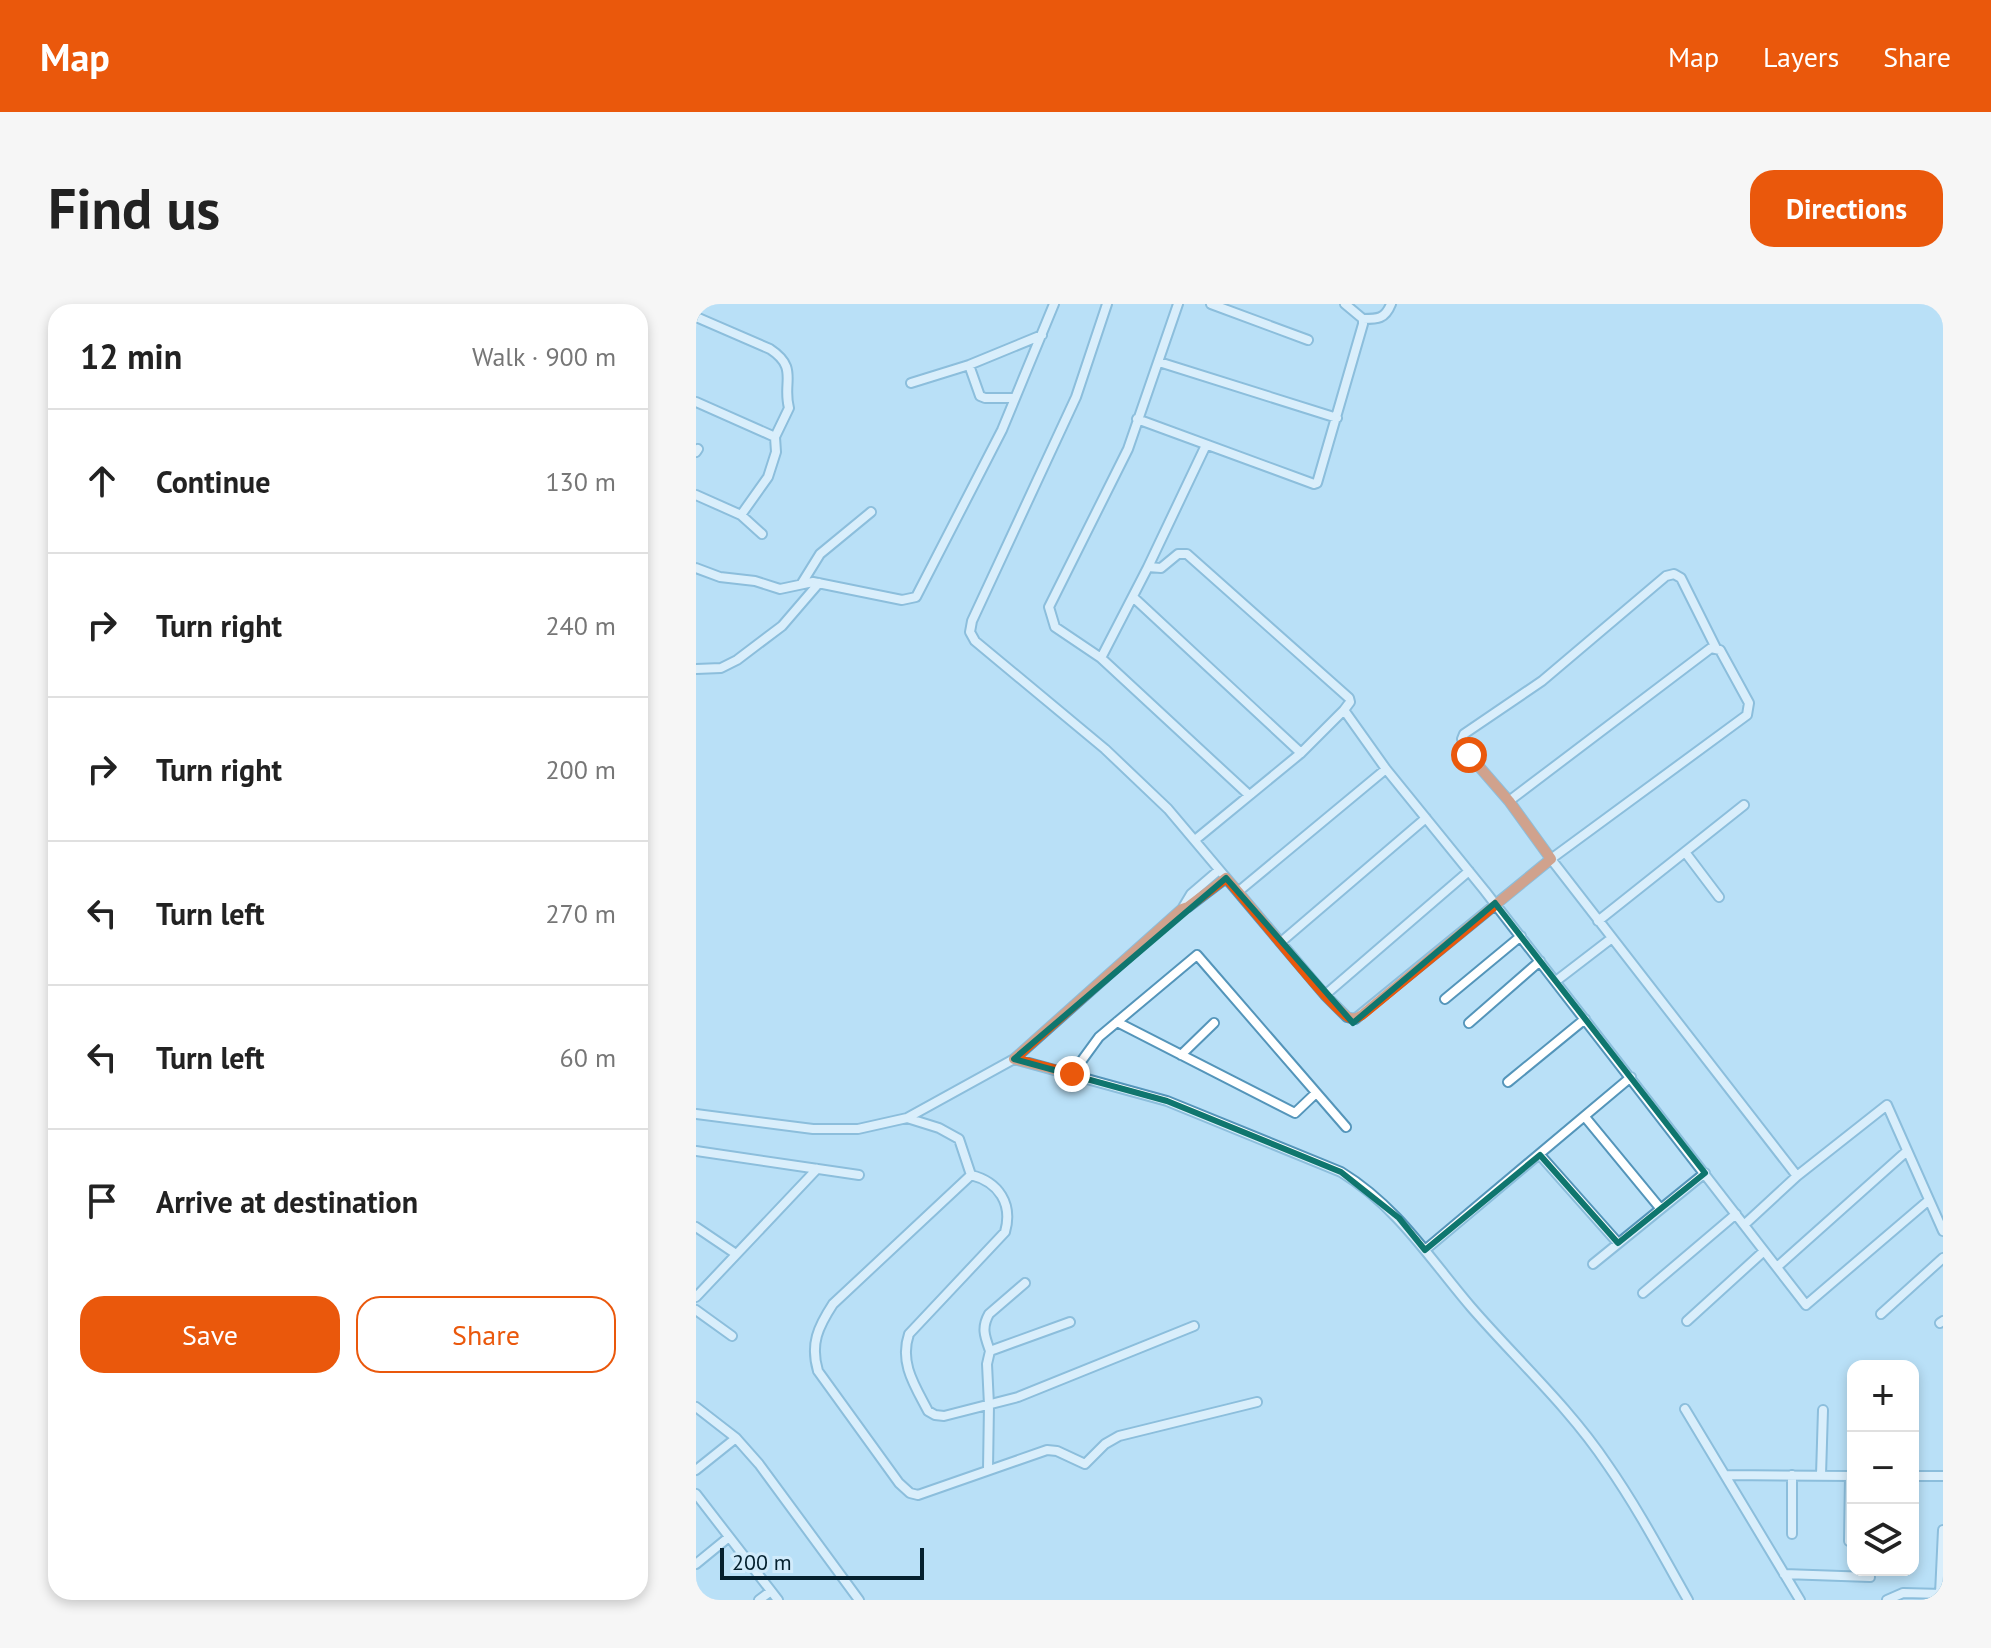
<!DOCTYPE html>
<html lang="en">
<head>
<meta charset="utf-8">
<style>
  :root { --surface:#fff; --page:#f6f6f6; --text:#222; --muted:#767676; --line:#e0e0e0; --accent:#ea580c }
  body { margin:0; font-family:"PT Sans",sans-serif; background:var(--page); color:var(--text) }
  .controls { position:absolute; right:24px; bottom:24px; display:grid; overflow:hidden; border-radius:16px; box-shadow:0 4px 12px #0003 }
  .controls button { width:72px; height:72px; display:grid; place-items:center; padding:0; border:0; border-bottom:2px solid var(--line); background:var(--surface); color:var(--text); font:40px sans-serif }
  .scale { position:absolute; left:24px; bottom:20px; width:204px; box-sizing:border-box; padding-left:8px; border:4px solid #04202e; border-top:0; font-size:22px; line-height:28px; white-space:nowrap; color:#04202e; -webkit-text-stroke:6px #d1ebfb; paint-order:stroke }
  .stop { position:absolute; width:24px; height:24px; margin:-18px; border:6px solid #ea580c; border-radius:50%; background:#fff }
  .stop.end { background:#ea580c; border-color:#fff; box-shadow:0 2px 8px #0008 }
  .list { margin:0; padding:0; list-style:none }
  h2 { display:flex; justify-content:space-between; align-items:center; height:104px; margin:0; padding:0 32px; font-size:34px }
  h2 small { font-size:26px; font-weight:400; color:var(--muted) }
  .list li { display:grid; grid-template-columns:52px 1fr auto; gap:24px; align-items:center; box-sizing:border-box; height:144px; padding:0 32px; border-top:2px solid var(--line) }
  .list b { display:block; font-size:30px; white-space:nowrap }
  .list em { font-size:26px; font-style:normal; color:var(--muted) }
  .actions { display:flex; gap:16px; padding:24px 32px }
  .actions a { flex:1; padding:18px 0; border:2px solid var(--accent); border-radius:24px; text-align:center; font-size:28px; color:var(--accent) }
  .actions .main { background:var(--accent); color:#fff }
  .icon { flex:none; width:44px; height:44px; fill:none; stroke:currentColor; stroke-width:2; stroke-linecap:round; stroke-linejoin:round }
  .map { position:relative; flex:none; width:1247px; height:1296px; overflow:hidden; border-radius:24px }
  header { display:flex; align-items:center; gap:48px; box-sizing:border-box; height:112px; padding:0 40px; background:var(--accent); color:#fff }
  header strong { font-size:38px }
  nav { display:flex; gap:44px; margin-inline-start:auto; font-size:28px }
  .intro { display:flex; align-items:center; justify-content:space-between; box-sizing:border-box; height:192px; padding:0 48px }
  h1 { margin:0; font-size:56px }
  .button { padding:20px 36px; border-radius:24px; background:var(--accent); color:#fff; font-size:28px; font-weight:700 }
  main { display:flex; gap:48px; padding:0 48px }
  aside { flex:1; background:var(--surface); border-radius:24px; box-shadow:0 4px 12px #0003 }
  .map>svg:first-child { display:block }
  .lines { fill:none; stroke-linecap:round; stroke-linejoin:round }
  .minor-casing { stroke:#5495ba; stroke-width:12 }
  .minor { stroke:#fff; stroke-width:8 }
  .route { stroke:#ea580c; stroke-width:10 }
  .marked { fill:none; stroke:#0f766e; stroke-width:6; stroke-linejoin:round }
</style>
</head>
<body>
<header>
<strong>Map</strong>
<nav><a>Map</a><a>Layers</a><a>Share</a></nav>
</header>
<div class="intro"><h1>Find us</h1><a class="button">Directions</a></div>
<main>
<aside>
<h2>12 min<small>Walk · 900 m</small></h2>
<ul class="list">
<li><svg class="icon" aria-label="ahead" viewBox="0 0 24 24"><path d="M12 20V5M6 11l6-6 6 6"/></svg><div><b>Continue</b></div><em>130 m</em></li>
<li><svg class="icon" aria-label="right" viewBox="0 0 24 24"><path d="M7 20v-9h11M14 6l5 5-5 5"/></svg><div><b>Turn right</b></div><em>240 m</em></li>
<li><svg class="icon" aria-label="right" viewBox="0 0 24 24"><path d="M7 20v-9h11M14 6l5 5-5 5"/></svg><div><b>Turn right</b></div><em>200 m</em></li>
<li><svg class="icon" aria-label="left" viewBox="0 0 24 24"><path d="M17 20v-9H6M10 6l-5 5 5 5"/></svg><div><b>Turn left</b></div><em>270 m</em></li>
<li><svg class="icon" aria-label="left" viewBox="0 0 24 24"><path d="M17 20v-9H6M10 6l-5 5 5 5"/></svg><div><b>Turn left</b></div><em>60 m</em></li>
<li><svg class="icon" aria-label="arrive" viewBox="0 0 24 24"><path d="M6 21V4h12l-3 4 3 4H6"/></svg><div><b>Arrive at destination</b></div></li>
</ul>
<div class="actions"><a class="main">Save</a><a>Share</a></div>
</aside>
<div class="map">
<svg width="1247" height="1296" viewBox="0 0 1247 1296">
  <rect width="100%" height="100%" fill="#b9e0f7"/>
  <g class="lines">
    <defs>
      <path id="minor" d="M411,0L380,93L276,317L274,328L279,337L409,445L472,505L629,691L651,713L659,715L855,555L1051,411L1053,399L1024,346L1015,344L813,497L855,555L1101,872
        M482,0L432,145L353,303L359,323L405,354L553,491
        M515,0L612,36
        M0,13L74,45C103,64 86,78 93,104L79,133L80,148L72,173L45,211
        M667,15C682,15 689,15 695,0
        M463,58L641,114
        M273,61L284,92L289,94H319
        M215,79L273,61L346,31
        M0,98L79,133
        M441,115L618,180L621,179L667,20V15L649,0
        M0,148L2,145
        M0,191L45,211L66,230
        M452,263L465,264L482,250H491L653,394L654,398L648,406
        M0,264L24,273L59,277L84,285L117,278L206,296L220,293L306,126L358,0
        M106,279L124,250L175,208
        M437,293L605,449
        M405,354L452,263L510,141
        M0,365L25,364L41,356L86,322L123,279
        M813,497L773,451L766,435L768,430L846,377L970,272L978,270L985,274L1020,344
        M499,536L605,449L648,406L690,465L789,587L1110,1001L1233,896
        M989,548L1023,593
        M543,587L690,465
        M486,605L495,590L523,566
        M902,617L1048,501
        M585,638L730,514
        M860,677L916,634
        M629,691L773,567
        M749,695L825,632
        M421,718L599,809L620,789
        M773,719L844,657
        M485,751L518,719
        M318,755L471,797L645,868C702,903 733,954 775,1003C820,1055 873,1103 911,1160C941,1203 966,1250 992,1296
        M376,770L403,733L501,651L650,823
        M812,778L889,715
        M0,810L117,825H162L211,814L318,755L486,605L492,603L530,574
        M889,813L964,904
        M211,814L243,824L263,835L275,871L137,1000C122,1023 114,1040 122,1067L203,1179L214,1189L222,1191L351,1146L361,1147L389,1160L409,1140L423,1132L561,1098
        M0,847L163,871
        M844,851L922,939
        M275,871C303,878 317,900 309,928L213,1030C203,1059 219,1082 232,1107L239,1111L248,1112L322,1093L498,1022
        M1048,921L1101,872L1191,801L1247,927
        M0,923L40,950
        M729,946L935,773
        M897,960L1009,869
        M1081,963L1211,847
        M947,989L1040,910
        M0,993L121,865
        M0,1006L36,1032
        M1185,1010L1247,954
        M991,1017L1068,947
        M1244,1019L1247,1017
        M294,1047C289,1033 285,1024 293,1010L329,979
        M0,1103L40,1134L63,1160L163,1296
        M989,1105L1104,1296
        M292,1165L293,1101L291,1060L294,1047L374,1018
        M0,1166L40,1134
        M1029,1171L1157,1172
        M1125,1171L1127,1106
        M1217,1172H1247
        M0,1190L82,1296
        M1096,1230V1171
        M1153,1237L1154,1172
        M0,1260L33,1233
        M1088,1270L1174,1273
        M1244,1290L1247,1226
        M63,1296L75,1287
        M1191,1296L1207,1289L1247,1290"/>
    </defs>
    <!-- minor casing -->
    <use href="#minor" class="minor-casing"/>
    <!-- minor -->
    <use href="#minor" class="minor"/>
  </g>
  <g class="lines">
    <!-- route -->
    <path class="route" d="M376,770L318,755L486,605L492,603L530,574C550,595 638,709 654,714C659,715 661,714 666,711L855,555L813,497L773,451"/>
  </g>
  <!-- marked area -->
  <path d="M0 0H1247V1296H0ZM530,574L657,719L799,599L1009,869L922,939L844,851L729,946L703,914L645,868L471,797L318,755Z" fill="#b9e0f7" fill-opacity=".55" fill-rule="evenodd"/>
  <path class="marked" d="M530,574L657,719L799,599L1009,869L922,939L844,851L729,946L703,914L645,868L471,797L318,755Z"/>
</svg>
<div class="controls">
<button>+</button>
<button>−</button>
<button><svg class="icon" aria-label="layers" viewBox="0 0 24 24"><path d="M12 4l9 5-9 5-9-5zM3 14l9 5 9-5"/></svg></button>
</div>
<div class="scale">200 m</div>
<div class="stop" style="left:773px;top:451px"></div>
<div class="stop end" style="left:376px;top:770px"></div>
</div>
</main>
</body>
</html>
